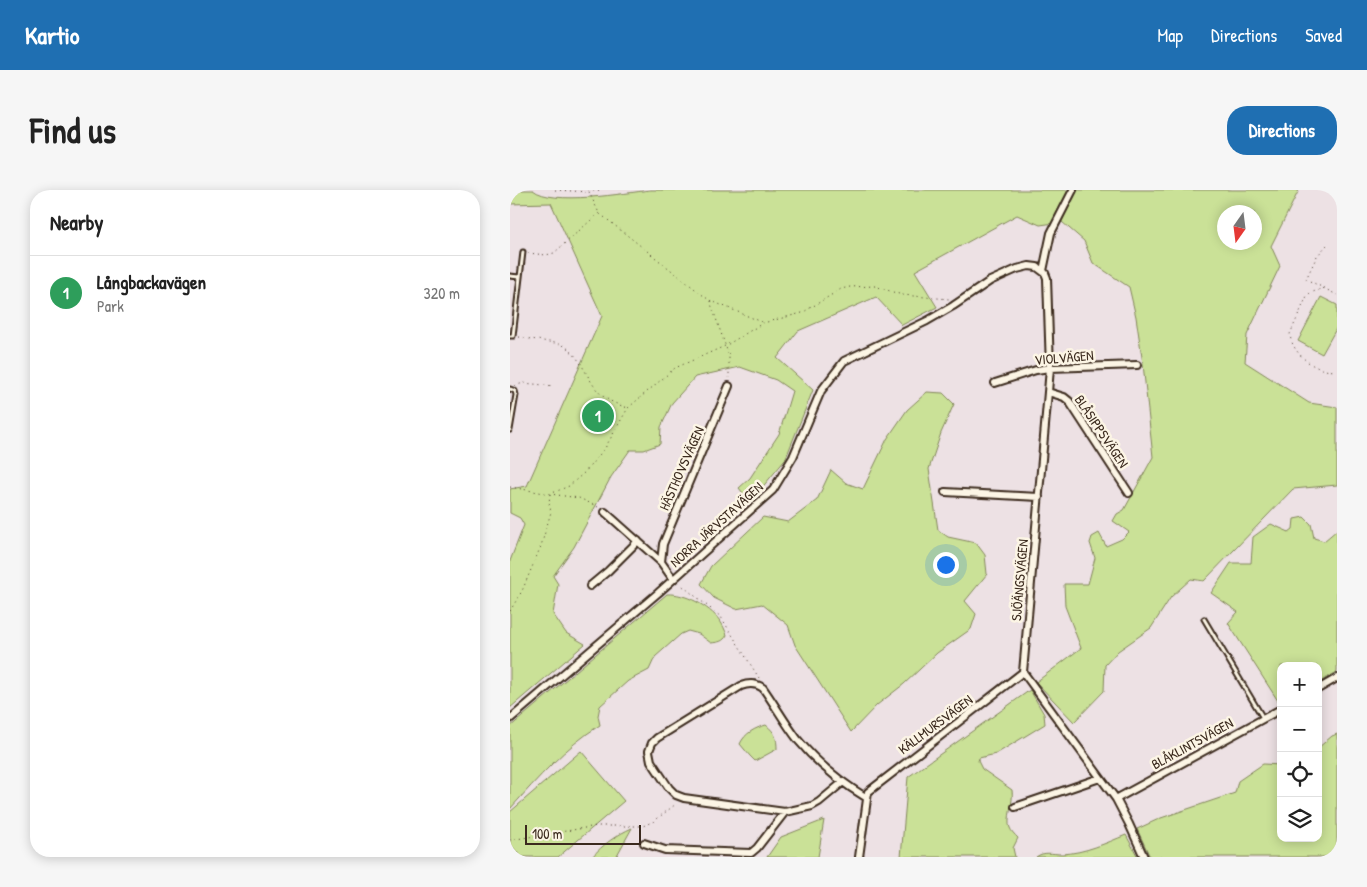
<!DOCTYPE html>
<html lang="en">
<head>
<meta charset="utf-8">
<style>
  :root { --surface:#fff; --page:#f6f6f6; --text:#222; --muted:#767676; --line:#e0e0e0; --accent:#1f6fb2 }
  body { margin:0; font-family:"Patrick Hand",sans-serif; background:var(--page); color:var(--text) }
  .controls { position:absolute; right:15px; bottom:15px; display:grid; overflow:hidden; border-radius:10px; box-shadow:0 2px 12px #0003 }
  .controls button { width:45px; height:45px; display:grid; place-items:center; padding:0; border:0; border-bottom:1px solid var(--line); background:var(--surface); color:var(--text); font:25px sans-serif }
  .compass { position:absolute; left:707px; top:15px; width:45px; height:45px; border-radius:50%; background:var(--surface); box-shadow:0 2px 12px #0003; rotate:194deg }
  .scale { position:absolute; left:15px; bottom:12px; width:116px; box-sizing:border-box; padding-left:5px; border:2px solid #3b2a1e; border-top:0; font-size:14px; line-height:18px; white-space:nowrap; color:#3b2a1e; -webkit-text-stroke:4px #fcf5e5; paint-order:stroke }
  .you { position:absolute; left:435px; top:374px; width:18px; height:18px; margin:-12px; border:4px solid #fff; border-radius:50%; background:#1a73e8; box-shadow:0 0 0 8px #1a73e833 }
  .badge { display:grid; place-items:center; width:32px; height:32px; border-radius:50%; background:var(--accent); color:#fff; font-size:16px; font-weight:700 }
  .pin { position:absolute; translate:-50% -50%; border:2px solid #fff; box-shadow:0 1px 5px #0006 }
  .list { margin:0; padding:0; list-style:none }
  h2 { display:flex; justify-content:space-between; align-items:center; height:65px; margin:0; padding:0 20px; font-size:21px }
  h2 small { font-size:16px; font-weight:400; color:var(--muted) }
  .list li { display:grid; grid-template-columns:32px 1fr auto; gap:15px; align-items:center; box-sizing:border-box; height:75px; padding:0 20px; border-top:1px solid var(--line) }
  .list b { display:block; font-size:19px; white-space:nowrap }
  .list p { margin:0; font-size:16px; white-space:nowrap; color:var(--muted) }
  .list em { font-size:16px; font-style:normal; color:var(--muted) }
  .icon { flex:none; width:28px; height:28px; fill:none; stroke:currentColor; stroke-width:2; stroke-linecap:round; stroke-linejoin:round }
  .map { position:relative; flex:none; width:827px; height:667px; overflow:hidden; border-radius:20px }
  header { display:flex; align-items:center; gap:30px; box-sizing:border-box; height:70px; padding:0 25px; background:var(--accent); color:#fff }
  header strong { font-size:24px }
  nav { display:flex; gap:28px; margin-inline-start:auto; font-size:18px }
  .intro { display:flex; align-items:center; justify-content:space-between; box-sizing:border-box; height:120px; padding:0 30px }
  h1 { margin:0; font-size:35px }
  .button { padding:12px 22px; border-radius:20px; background:var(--accent); color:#fff; font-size:18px; font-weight:700 }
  main { display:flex; gap:30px; padding:0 30px }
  aside { flex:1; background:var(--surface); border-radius:20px; box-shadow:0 2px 12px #0003 }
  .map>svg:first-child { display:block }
  .green { fill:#cae197; stroke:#82865a; fill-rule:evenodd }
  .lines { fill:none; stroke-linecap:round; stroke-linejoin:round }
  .lane-casing { stroke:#3b2a1e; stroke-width:7 }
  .street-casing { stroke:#3b2a1e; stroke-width:10 }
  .path { stroke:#3b2a1e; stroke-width:1; stroke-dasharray:1 4; stroke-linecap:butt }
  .lane { stroke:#fcf5e5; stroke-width:3 }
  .street { stroke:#fcf5e5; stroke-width:6 }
  .labels { text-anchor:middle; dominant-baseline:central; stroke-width:5; stroke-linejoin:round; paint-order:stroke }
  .street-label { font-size:14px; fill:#3b2a1e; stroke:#fcf5e5 }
</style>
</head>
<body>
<header>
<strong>Kartio</strong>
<nav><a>Map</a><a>Directions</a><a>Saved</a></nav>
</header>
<div class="intro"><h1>Find us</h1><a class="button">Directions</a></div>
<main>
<aside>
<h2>Nearby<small></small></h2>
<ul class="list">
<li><span class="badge" style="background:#2e9e5b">1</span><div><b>Långbackavägen</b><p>Park</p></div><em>320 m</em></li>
</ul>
</aside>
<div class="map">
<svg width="827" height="667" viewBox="0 0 827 667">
  <rect width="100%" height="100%" fill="#ede1e4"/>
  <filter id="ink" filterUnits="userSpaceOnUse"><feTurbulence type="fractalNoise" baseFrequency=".02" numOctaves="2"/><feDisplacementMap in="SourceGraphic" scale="10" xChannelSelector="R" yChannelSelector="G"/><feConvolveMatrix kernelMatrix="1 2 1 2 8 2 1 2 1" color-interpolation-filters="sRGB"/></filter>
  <g filter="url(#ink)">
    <!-- green -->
    <path class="green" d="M0,0H23C42,16 116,3 140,0H789L761,56L770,76L737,145L735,172L799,213L827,217V295L783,299L694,391L681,389L661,407L641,438L608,461L595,475L594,501L564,532L526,492L571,458L555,416L554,394H578L585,368L580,353L582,347L589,343L596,356L612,349L619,342L603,331L607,324L614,320L643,267L633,174L626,127L619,97L583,73L574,51L552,32L530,35L507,25L405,81L427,117L392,135L366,107L288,141L267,168L303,200L275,270L240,312L229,298L240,288L269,244L282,201L266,190L230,177L185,187L162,213L151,237L150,254L134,260H120L101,287L64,357L43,386L48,394L43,424L56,443L75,454L0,518V371L14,335L10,328L0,323V299L17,296L92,126L41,13L0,14ZM714,22H744V52H714Z
      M811,107L827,115V137L812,164L788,151Z
      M417,202L433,203L444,214L431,243L419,279L428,340L438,347L466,353L475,365L477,384L455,411L466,424L461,439L427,463L394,494L367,515L341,542L285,455L278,435L252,414L226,419L204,408L191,394L201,376L253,327L278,332L307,310L321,280L336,293L353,299L377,249L397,220Z
      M794,327L801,334L804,348L814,351L827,340V482L808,493V476H771L770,514L718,433L728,422L701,403L721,373H741L743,347L761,334L779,342L783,339L784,329Z
      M157,404C175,403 199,416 210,431C213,435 215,440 217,445C213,452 209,452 201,453L189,444L178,441L171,444L145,467L139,480L118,491L90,516L88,526L90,535C54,558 29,587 0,619V537Z
      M520,500L534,524L535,534L486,564L469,568L468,571L472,579L502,600C504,612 496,630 500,638C501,641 505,645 508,648L503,658L505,667H391L398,587Z
      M256,535C265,542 267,548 267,559L245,571L240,566L230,554C235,543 245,538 256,535Z
      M827,544V667H640L627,639L651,628L725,603L728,591L753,574L771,575V648H808V558L822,546Z
      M71,561L114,611L48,667H11L0,654V622Z
      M314,630L308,667H257L271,647Z
      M122,638L106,667H82C92,655 108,644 122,638Z
      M616,645L628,667H526C534,661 542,664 552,664C575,663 596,653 616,645Z"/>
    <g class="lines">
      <defs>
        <path id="lane" d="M0,86L9,87
          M0,146H3L13,62
          M0,199L5,201L6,205L0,240
          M694,429L753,528"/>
        <path id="street" d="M533,81L541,43L563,0
          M485,193L526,180L540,178L627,175
          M538,202L554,207L559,211L619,303
          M435,302L529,307
          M95,322L151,372
          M163,389L151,372L153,354L219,196
          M80,396L98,381L128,351
          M808,499L827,488
          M0,529L148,403L263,300L283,267L311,201L334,171L417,131L443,116L480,91L507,79L519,76L527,77L535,83L537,88L540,178L538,202L513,482L606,609L619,634L634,667
          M333,592L309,612L302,616L275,622L174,608L166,605L159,598L141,571L139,561L142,553L147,548L231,496C239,493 246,493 253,498C265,515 275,533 288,550C307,573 332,593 357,608
          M606,609L771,519
          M505,617L590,588
          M134,653L155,660L241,663L247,658L275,622
          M349,667L358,602L513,482"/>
      </defs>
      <!-- lane casing -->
      <use href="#lane" class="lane-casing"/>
      <!-- street casing -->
      <use href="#street" class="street-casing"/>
      <!-- path -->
      <path class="path" d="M45,0L79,2L78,0
        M89,0L79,2L89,23L199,110L252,132
        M817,55L807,66L796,89L827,105
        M18,63L36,65L44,63L89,23
        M814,98L800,103L797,106L780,144C781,163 808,185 827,180
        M200,111L219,166V188
        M9,147L51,154C70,164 75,185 87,200C95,210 106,214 118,218
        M5,196L13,193L44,196
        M0,297L40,304L59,296L75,282L95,258L118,218L165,178L215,156L253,133L292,123L331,99L340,97L365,96L392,105L439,109
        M169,393L211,427L249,488
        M0,421L12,401L31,356L41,322L39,313L40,304L69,308L88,317
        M0,650L87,636H133L144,631L166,614"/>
      <!-- lane -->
      <use href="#lane" class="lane"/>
      <!-- street -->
      <use href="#street" class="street"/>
    </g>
  </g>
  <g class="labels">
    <!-- street labels -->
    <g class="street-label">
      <text transform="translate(554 167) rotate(-5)">VIOLVÄGEN</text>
      <text transform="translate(592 241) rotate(56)">BLÅSIPPSVÄGEN</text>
      <text transform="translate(171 278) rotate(-66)">HÄSTHOVSVÄGEN</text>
      <text transform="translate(206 334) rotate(-42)">NORRA JÄRVSTAVÄGEN</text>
      <text transform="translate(509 390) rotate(-85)">SJÖÄNGSVÄGEN</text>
      <text transform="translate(425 534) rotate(-37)">KÄLLMURSVÄGEN</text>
      <text transform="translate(682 553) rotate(-29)">BLÅKLINTSVÄGEN</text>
    </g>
  </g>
</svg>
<div class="controls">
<button>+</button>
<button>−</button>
<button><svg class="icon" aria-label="locate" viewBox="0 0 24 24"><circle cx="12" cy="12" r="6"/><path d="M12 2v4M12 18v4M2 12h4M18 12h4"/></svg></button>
<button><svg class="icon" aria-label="layers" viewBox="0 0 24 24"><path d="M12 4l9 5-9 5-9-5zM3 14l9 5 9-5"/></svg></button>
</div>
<svg class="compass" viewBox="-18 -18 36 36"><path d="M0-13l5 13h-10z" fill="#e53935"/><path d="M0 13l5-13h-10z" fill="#767676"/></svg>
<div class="scale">100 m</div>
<div class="you"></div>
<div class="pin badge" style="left:88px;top:226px;background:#2e9e5b">1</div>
</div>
</main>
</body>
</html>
